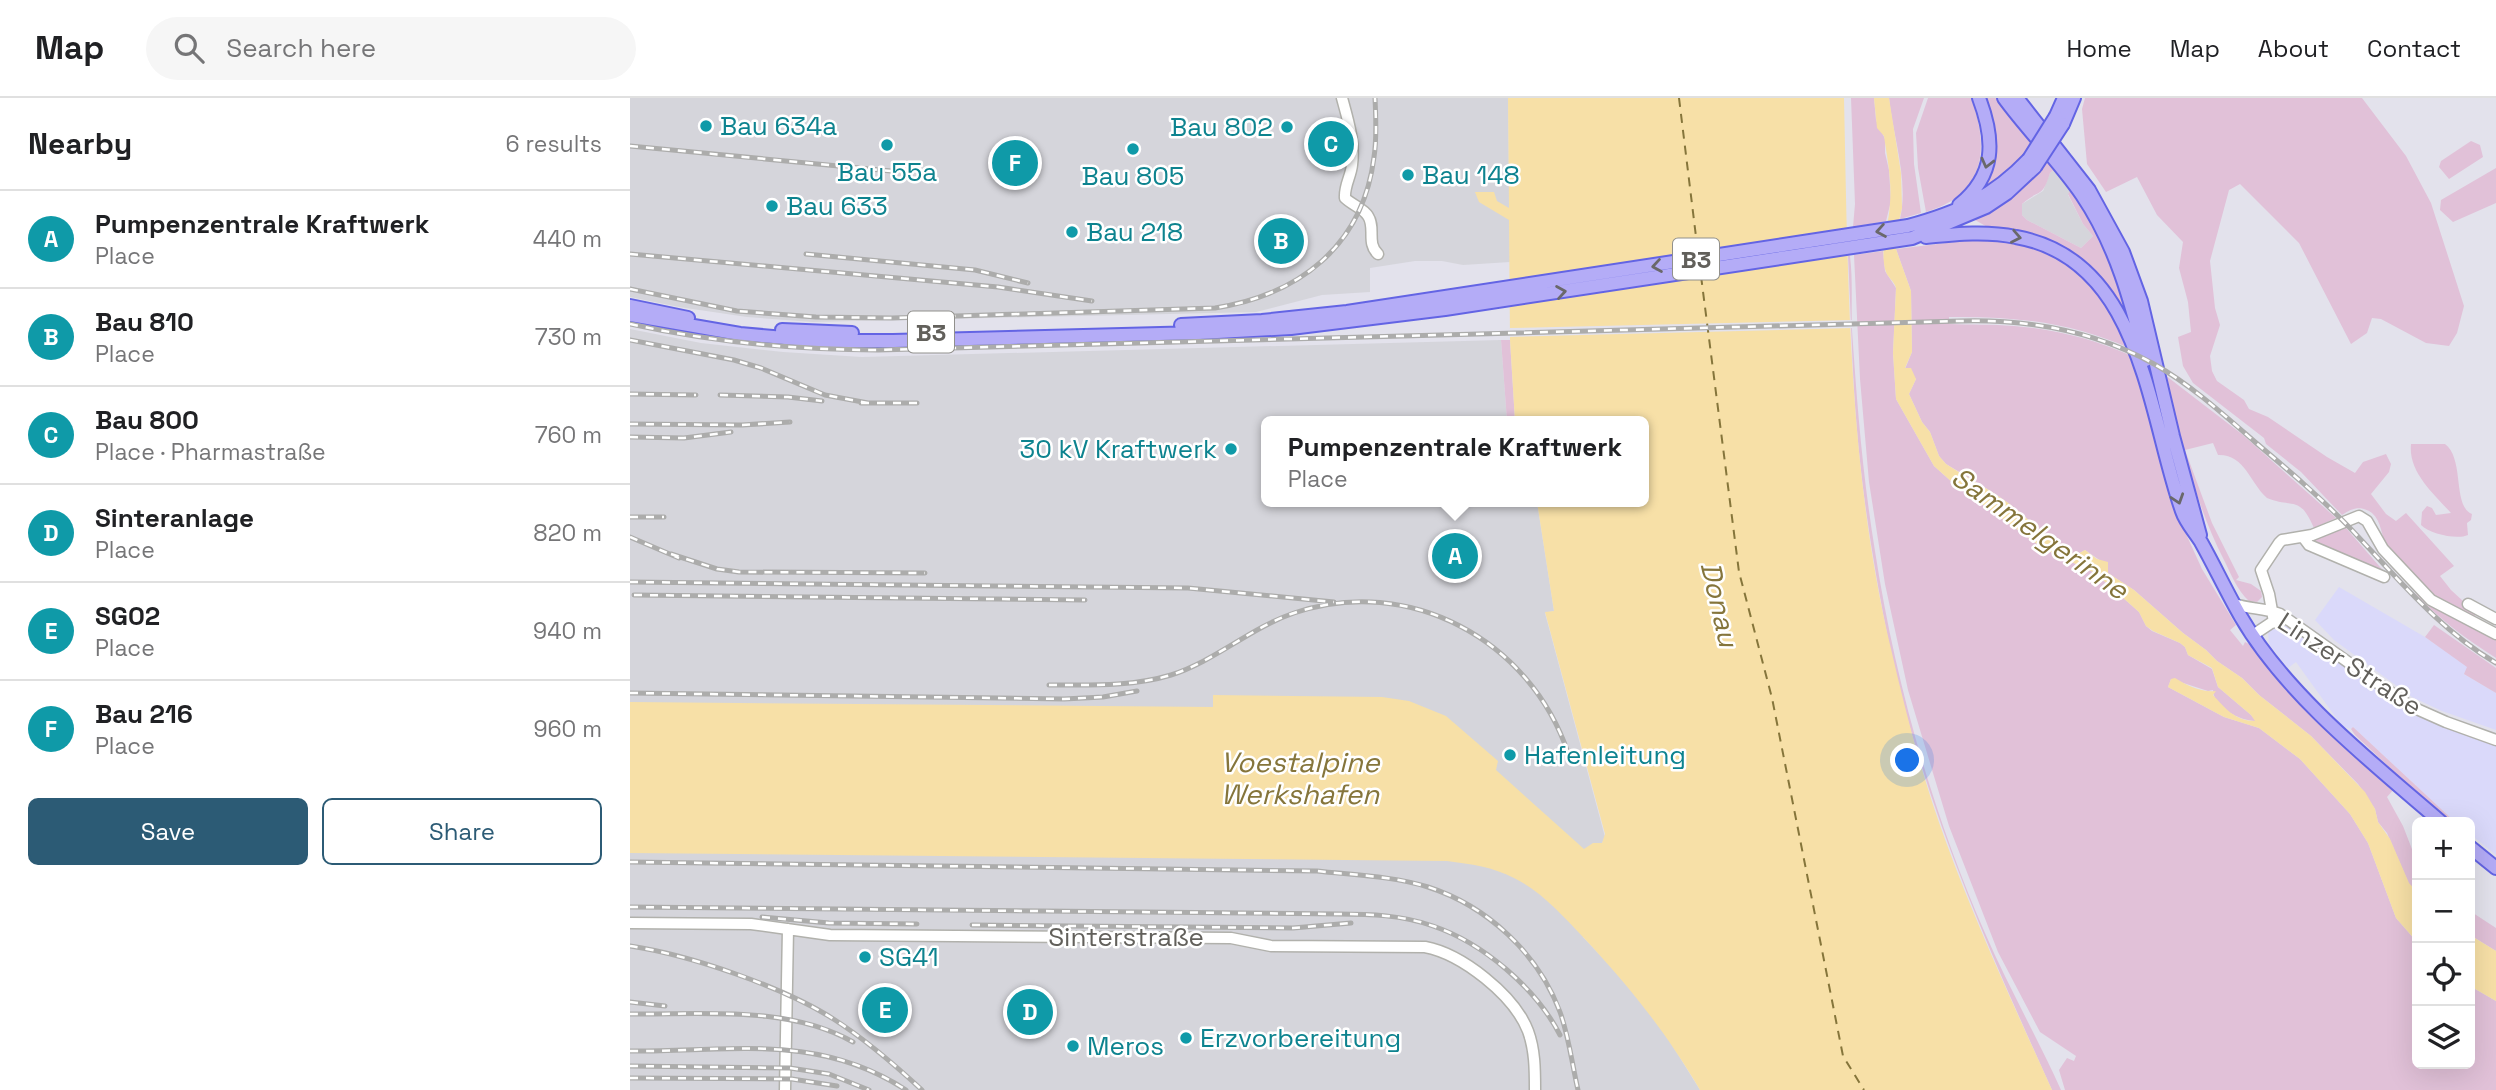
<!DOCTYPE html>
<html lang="en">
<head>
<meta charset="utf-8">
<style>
  :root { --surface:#fff; --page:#f6f6f6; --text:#202124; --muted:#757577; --line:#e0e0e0; --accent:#2c5b75 }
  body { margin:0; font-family:"Space Grotesk",sans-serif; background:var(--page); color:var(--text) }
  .controls { position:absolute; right:21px; bottom:21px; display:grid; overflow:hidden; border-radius:10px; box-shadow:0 7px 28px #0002 }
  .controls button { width:63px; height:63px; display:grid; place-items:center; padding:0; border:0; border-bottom:2px solid var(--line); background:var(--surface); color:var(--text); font:35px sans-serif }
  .you { position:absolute; left:1278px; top:663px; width:24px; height:24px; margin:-18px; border:5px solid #fff; border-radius:50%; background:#1a73e8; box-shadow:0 0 0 10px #1a73e833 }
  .badge { display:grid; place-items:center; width:46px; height:46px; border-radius:50%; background:var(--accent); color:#fff; font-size:23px; font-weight:700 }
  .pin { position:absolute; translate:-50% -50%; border:4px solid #fff; box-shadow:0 2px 7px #0006 }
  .popup { position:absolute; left:631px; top:318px; width:388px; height:91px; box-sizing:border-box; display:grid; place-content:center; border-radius:10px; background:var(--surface); filter:drop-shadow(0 2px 5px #0005); font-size:23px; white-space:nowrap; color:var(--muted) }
  .popup b { font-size:26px; color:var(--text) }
  .popup::after { content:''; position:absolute; left:50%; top:100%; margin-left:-14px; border:14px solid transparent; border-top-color:var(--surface) }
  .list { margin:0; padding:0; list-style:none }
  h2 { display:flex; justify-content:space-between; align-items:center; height:91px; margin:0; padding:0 28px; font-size:30px }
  h2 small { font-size:23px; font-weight:400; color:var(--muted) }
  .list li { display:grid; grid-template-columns:46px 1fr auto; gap:21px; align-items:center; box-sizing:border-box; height:98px; padding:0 28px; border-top:2px solid var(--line) }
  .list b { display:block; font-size:26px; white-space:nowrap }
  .list p { margin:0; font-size:23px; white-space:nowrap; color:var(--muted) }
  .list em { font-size:23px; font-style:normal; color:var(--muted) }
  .actions { display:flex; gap:14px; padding:21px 28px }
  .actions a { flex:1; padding:16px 0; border:2px solid var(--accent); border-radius:10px; text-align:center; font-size:24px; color:var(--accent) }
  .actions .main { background:var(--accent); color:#fff }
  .icon { flex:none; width:38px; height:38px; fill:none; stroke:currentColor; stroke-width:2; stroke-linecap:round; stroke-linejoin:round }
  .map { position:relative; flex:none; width:1866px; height:992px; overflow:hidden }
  header { display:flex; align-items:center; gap:42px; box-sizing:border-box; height:98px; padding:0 35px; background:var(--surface); border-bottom:2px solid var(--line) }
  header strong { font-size:33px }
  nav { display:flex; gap:38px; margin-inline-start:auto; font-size:24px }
  .search { width:490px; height:63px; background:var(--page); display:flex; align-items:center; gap:18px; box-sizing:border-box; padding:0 24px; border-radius:38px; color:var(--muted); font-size:26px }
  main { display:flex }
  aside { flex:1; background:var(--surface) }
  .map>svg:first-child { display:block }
  .commercial { fill:#dad9fa }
  .industrial { fill:#d5d5db }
  .green { fill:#e1c1d8 }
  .water { fill:#f7e0a7 }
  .pier { fill:#e3e2ec }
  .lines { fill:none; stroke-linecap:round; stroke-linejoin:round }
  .ferry { stroke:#85753b; stroke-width:2; stroke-dasharray:9 7; stroke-linecap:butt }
  .minor-casing { stroke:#b1b1ac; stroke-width:13 }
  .major-casing { stroke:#6364e4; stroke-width:16 }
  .minor { stroke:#fff; stroke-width:10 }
  .major { stroke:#b4acf7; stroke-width:12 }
  .rail-casing { stroke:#acacab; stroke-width:5 }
  .rail { stroke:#fff; stroke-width:2.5; stroke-dasharray:8; stroke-linecap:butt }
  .major-bridge-casing { stroke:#6364e4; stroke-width:16; stroke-linecap:butt }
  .major-bridge { stroke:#b4acf7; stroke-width:12 }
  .oneway { stroke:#6a686b }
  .culture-dot { fill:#0f9aa8; stroke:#fff; stroke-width:2.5 }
  .labels { text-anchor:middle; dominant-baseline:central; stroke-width:5; stroke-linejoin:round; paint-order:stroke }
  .shield { fill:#fff; stroke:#91908c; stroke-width:2 }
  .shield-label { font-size:24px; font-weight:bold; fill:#62605b }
  .culture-label { font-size:26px; fill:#0d838f; stroke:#fff; text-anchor:start }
  .street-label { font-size:26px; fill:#62605b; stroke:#fff }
  .water-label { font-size:28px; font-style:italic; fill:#85753b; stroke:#fff }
</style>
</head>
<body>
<header>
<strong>Map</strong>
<div class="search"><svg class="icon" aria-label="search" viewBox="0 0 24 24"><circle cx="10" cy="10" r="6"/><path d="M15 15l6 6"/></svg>Search here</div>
<nav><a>Home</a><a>Map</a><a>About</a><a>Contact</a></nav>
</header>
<main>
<aside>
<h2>Nearby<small>6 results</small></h2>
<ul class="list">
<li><span class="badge" style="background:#0f9aa8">A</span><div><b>Pumpenzentrale Kraftwerk</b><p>Place</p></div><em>440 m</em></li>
<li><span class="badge" style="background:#0f9aa8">B</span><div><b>Bau 810</b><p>Place</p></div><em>730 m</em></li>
<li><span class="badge" style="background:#0f9aa8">C</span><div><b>Bau 800</b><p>Place · Pharmastraße</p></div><em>760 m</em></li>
<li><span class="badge" style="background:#0f9aa8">D</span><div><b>Sinteranlage</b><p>Place</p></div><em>820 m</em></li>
<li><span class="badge" style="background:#0f9aa8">E</span><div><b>SG02</b><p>Place</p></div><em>940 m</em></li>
<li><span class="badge" style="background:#0f9aa8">F</span><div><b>Bau 216</b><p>Place</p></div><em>960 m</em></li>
</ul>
<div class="actions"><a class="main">Save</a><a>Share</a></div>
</aside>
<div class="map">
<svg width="1866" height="992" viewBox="0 0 1866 992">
  <rect width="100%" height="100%" fill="#e3e2ec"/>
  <!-- commercial -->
  <path class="commercial" d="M1709,489L1795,539L1838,569L1834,576L1866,595V632L1812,613L1782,599L1704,542L1685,522Z
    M1647,527L1660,529L1672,536L1775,609L1866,646V757L1840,736V724H1825L1723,629L1721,631L1712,628L1666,564L1658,570L1639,546L1638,534L1640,530Z"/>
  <!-- industrial -->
  <path class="industrial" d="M0,0H878L880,164L833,167L812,163H785L740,170V194L692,197L626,214L183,224L117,219L49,209L0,199Z
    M1426,70L1442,90L1438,97L1453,126L1463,138L1451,150L1397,122L1392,117V106L1413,93L1420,75Z
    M0,231L71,245L153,254L232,259L871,242L877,323H636V404H907L924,513L915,515L975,739L972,745H963L953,839L998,887L1034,934L1070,992H0Z"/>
  <!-- green -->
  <path class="green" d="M1221,0H1244L1246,22L1255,41V55L1259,72L1261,103L1256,123L1223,129L1225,106Z
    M1259,0H1294L1283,31L1284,66L1291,115L1270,121C1279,82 1263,39 1259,0Z
    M1298,0H1341C1360,50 1355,97 1296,114L1288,70L1286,35Z
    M1353,0H1370L1404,43L1380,72L1350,95L1354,82Z
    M1455,0H1732L1776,58L1801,105L1834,208L1827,235L1819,248L1796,245L1751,221L1742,220L1737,235L1721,246L1669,145L1610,86L1599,92L1580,163L1585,210L1590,227L1580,258L1582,273L1587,283L1614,302L1619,311L1638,319L1697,359L1725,375L1733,364L1756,356L1761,366L1759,374L1741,396L1756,416L1766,423L1776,415L1824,468L1810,478L1821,492L1846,515L1843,521C1809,504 1797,493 1772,465C1767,460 1760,454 1757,449C1751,438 1752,424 1742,415C1731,407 1722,410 1712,417L1671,374L1636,346L1634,340L1563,285L1553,268L1548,239L1561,234L1558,204L1549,170L1553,144L1527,117L1507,79L1476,94L1457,66L1452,11Z
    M1841,43L1850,47L1853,59L1819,81L1809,69L1811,63Z
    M1418,63L1426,70L1420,75C1412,101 1410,90 1392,106V117L1397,122L1451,150L1463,138L1453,126L1438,96L1442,90L1466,130L1485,169L1509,249L1460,172L1361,131L1345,122C1372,104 1398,89 1418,63Z
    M1866,70V105L1823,124L1810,112L1811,102Z
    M1347,140L1380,141L1439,164L1478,205L1501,251C1442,224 1383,218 1319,219V226C1340,227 1362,226 1384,228C1425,231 1467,242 1504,259L1551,425L1572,471L1606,527L1600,532L1613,548L1615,544L1621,547L1655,588L1764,691L1757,699L1773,728L1787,764V794L1779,786L1757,735L1748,724L1745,711L1728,686L1681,638L1629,597L1612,580L1587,563L1576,552L1553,535L1504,492L1478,475L1471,463L1455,452L1446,457C1420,449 1406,427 1386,411C1365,394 1339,380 1316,366L1309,358L1300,334L1292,324L1279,296L1286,281L1275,271L1282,254L1281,193L1266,151L1341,142Z
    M1253,153L1255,173L1266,190L1263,255L1266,301L1304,368L1323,385L1414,451L1465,475L1509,514L1516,528L1522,533L1550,545L1555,549L1558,557L1582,571L1588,589L1621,617L1626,623C1609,623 1583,608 1583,592L1578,593L1541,581L1538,589L1594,619L1629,630L1670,661L1720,716L1738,745L1766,820L1787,844V966H1840V888L1866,903V992H1435L1429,972L1437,960L1444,963L1446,958L1410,934L1368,854L1319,728L1278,592L1255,486L1239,384L1230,281L1224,157Z
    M1218,158H1220C1223,183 1221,207 1222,232C1227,306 1233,380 1245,453C1265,583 1302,714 1355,835C1378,888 1407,939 1431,992H1422C1356,846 1293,704 1259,546C1245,476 1233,404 1227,332C1222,274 1221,216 1218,158Z
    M871,242H880L885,323H877Z
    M1535,277L1613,337L1706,420L1684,430C1669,396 1664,411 1637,400C1620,385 1615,356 1588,357L1583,345L1555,352L1582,425L1609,479L1606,482L1621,486L1631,493L1632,499L1627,504L1619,503C1607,492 1601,476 1594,462C1564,404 1551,340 1535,277Z
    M1781,346H1815C1835,361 1822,408 1842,416L1841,422L1837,425L1838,437C1827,442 1800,436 1791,427L1792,414L1797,408L1802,410L1806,417L1821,415C1804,396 1778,374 1781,346Z
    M1716,430L1757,477L1682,444L1684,441Z
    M1785,495L1812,513L1866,540V560C1836,541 1809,521 1785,495Z
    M1804,527L1866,570V595L1834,576L1837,569L1795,539Z
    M1723,629L1825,724H1819C1786,697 1757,666 1725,637L1721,631Z
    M1840,813L1866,830V853L1840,837Z"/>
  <!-- water -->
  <path class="water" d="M878,0H1214C1218,184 1218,371 1261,551C1276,616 1293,682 1316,744C1347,829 1385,910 1422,992H1070C1036,934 999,888 953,839C933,818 911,793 884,780C863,769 841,766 817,763L0,755V604L583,609V597L752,599L779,603L816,618L868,663L866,672L954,751L963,745H972L975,736L915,514L924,513L907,404H1014V323H885L880,242L879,122L849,104L845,94H864L867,103L879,110Z
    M1244,0H1259L1271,75L1272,110L1268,127L1266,151L1281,193L1282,254L1275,270H1281L1286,281L1279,296L1292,324L1300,334L1309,358L1316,366C1339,381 1365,394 1386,411C1406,427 1420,449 1446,457L1455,452L1467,461L1478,464V475L1504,492L1553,535L1576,552L1587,563L1612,580L1629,597L1681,638L1735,694L1745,711L1748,724L1760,741L1779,785L1787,794V844L1766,820L1738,745L1720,716L1670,661L1629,630L1594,619L1538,589L1541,581L1545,580C1556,587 1572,595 1586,593L1583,597C1595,610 1605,623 1625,623L1621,617L1588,589L1582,570L1558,557L1555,549L1550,545L1523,533L1516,528L1509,514L1465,475L1414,451L1323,385L1304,368L1266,301L1263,255L1266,190C1264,182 1257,180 1255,171C1250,148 1259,128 1260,105C1262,83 1257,59 1254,38L1247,30Z
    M1840,837L1866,853V903L1840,888Z"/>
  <!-- pier -->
  <path class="pier" d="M1223,222V230L877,239V233L880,230Z"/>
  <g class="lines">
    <!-- ferry -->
    <path class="ferry" d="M1049,0L1068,155
      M1071,178L1109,474L1142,600L1213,958L1234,992"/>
    <defs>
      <path id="minor" d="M712,0C718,22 725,44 722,67C721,78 714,88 715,100C722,107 733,110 738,118C746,130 736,145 748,156
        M1673,439L1679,447L1754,479
        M1604,506C1619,511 1635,510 1650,516L1780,608L1816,624L1866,642
        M1838,506L1866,521
        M1644,524L1639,496L1631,472L1649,445L1652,442L1682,437L1729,418L1737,423L1753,451L1801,502L1866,536
        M1623,537L1641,525L1650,523
        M0,825L121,826L200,837L601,840L641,848L795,849C832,856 884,897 898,933C905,952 905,972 905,992
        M155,992L158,831"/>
      <path id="major" d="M1374,0C1398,33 1428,62 1452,97C1486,147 1501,204 1516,262
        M1387,0L1459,92L1493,154L1511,203L1543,338L1570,437
        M1426,18L1434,0
        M1433,26L1444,0
        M1329,107C1366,77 1365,42 1349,0
        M1296,139C1327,136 1356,133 1386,139C1512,161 1518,317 1552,413C1556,425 1565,434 1571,444C1585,469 1597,495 1611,519C1656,597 1744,666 1811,724
        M0,208L58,220
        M0,217L110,236L188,243H263L569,235L661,230L815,211L1282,140L1356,109L1377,95L1405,69
        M551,227L632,223L717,214L1278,128C1329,114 1363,99 1399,61
        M152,232L222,235
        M1840,749L1866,770"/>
    </defs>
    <!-- minor casing -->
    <use href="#minor" class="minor-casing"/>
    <!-- major casing -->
    <use href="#major" class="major-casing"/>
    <!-- minor -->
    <use href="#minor" class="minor"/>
    <!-- major -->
    <use href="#major" class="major"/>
    <defs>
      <path id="rail" d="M0,48L261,73
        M0,156L368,189L462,203
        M176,156L345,172L398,185
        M0,191L107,213L186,219L262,220L585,210C669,197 733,148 744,59C747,40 746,20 745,0
        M0,226C82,244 164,252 248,252L1330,223C1398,221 1465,233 1524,266C1561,287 1593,316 1625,344C1657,371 1689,398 1719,429C1766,478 1807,530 1866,565
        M0,242L104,262L131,270L195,297L238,305
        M0,296L66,297
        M90,297L158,299L192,303
        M231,305H287
        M0,326L112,327L160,324
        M0,339L54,340L101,334
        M0,419H34
        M0,439L49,460
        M41,456L87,471L109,474L295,475
        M0,484L558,490L704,504
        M4,497L455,502
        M419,587C460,587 501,589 541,577C585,563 620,530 664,515C779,476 900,542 938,655
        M0,595L434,601L473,599L507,593
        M0,764L687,773C723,777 763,778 798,789C857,808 908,855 930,914C939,939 942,966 948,992
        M0,809L708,816C740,816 772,817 803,828C853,845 906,890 930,937
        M132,819L199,825L287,826
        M342,827L663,830L721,825
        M0,848C60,857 154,889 205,922C236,942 265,967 292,992
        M0,904L35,908
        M0,916C73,917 158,907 223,944
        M0,953C99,954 187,934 276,992
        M0,968L160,970L199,976L239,992
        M0,980L162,981L207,988"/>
    </defs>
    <!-- rail casing -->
    <use href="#rail" class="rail-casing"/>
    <!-- rail -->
    <use href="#rail" class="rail"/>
    <defs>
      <path id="major-bridge" d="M1399,61L1426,18
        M1405,69L1433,26"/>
    </defs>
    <!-- major-bridge casing -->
    <use href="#major-bridge" class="major-bridge-casing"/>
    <!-- major-bridge -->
    <use href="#major-bridge" class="major-bridge"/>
  </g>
  <!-- one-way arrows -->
  <defs><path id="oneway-chevron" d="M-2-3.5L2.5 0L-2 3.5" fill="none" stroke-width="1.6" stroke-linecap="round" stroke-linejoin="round" transform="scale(1.75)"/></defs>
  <g class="oneway">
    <use href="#oneway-chevron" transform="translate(1357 65) rotate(104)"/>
    <use href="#oneway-chevron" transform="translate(1251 133) rotate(170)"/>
    <use href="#oneway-chevron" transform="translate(1386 139) rotate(11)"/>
    <use href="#oneway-chevron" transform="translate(1027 168) rotate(171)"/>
    <use href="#oneway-chevron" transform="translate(931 194) rotate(-9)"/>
    <use href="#oneway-chevron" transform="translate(1548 401) rotate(72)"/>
  </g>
  <!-- markers -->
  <g class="culture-dot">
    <circle cx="76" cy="28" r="7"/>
    <circle cx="657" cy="29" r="7"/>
    <circle cx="257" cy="47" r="7"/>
    <circle cx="503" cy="51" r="7"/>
    <circle cx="778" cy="77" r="7"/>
    <circle cx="142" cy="108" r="7"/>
    <circle cx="442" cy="134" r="7"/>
    <circle cx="601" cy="351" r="7"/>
    <circle cx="880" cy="657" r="7"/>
    <circle cx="235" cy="859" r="7"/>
    <circle cx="556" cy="940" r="7"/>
    <circle cx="443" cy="948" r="7"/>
  </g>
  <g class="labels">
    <!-- shield labels -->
    <g class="shield">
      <rect x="1043" y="140.5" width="46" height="41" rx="5"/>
      <rect x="278" y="213.5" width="46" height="41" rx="5"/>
    </g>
    <g class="shield-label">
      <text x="1066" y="161">B3</text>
      <text x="301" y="234">B3</text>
    </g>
    <!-- culture labels -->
    <g class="culture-label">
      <text x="90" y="28">Bau 634a</text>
      <text x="643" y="29" text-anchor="end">Bau 802</text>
      <text x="257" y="74" text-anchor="middle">Bau 55a</text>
      <text x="792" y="77">Bau 148</text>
      <text x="503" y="78" text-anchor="middle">Bau 805</text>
      <text x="156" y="108">Bau 633</text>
      <text x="456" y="134">Bau 218</text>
      <text x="587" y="351" text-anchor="end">30 kV Kraftwerk</text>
      <text x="894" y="657">Hafenleitung</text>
      <text x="249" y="859">SG41</text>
      <text x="570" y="940">Erzvorbereitung</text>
      <text x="457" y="948">Meros</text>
    </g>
    <!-- street labels -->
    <g class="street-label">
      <text transform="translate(1720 566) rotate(33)">Linzer Straße</text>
      <text x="496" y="839">Sinterstraße</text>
    </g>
    <!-- water labels -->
    <g class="water-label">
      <text transform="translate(1410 435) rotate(35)">Sammelgerinne</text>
      <text transform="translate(1090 506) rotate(77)">Donau</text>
      <text x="670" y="664">Voestalpine<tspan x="670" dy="32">Werkshafen</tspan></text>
    </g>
  </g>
</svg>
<div class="controls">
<button>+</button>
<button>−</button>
<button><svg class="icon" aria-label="locate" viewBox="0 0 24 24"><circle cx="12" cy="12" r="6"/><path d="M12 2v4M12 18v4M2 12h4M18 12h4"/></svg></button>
<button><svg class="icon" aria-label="layers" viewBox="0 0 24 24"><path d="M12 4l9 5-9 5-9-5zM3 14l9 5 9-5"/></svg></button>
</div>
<div class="you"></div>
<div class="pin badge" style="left:825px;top:458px;background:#0f9aa8">A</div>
<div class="popup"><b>Pumpenzentrale Kraftwerk</b>Place</div>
<div class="pin badge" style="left:651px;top:143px;background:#0f9aa8">B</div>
<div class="pin badge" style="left:701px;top:46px;background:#0f9aa8">C</div>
<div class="pin badge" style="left:400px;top:914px;background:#0f9aa8">D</div>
<div class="pin badge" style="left:255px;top:912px;background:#0f9aa8">E</div>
<div class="pin badge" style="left:385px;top:65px;background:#0f9aa8">F</div>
</div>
</main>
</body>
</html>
